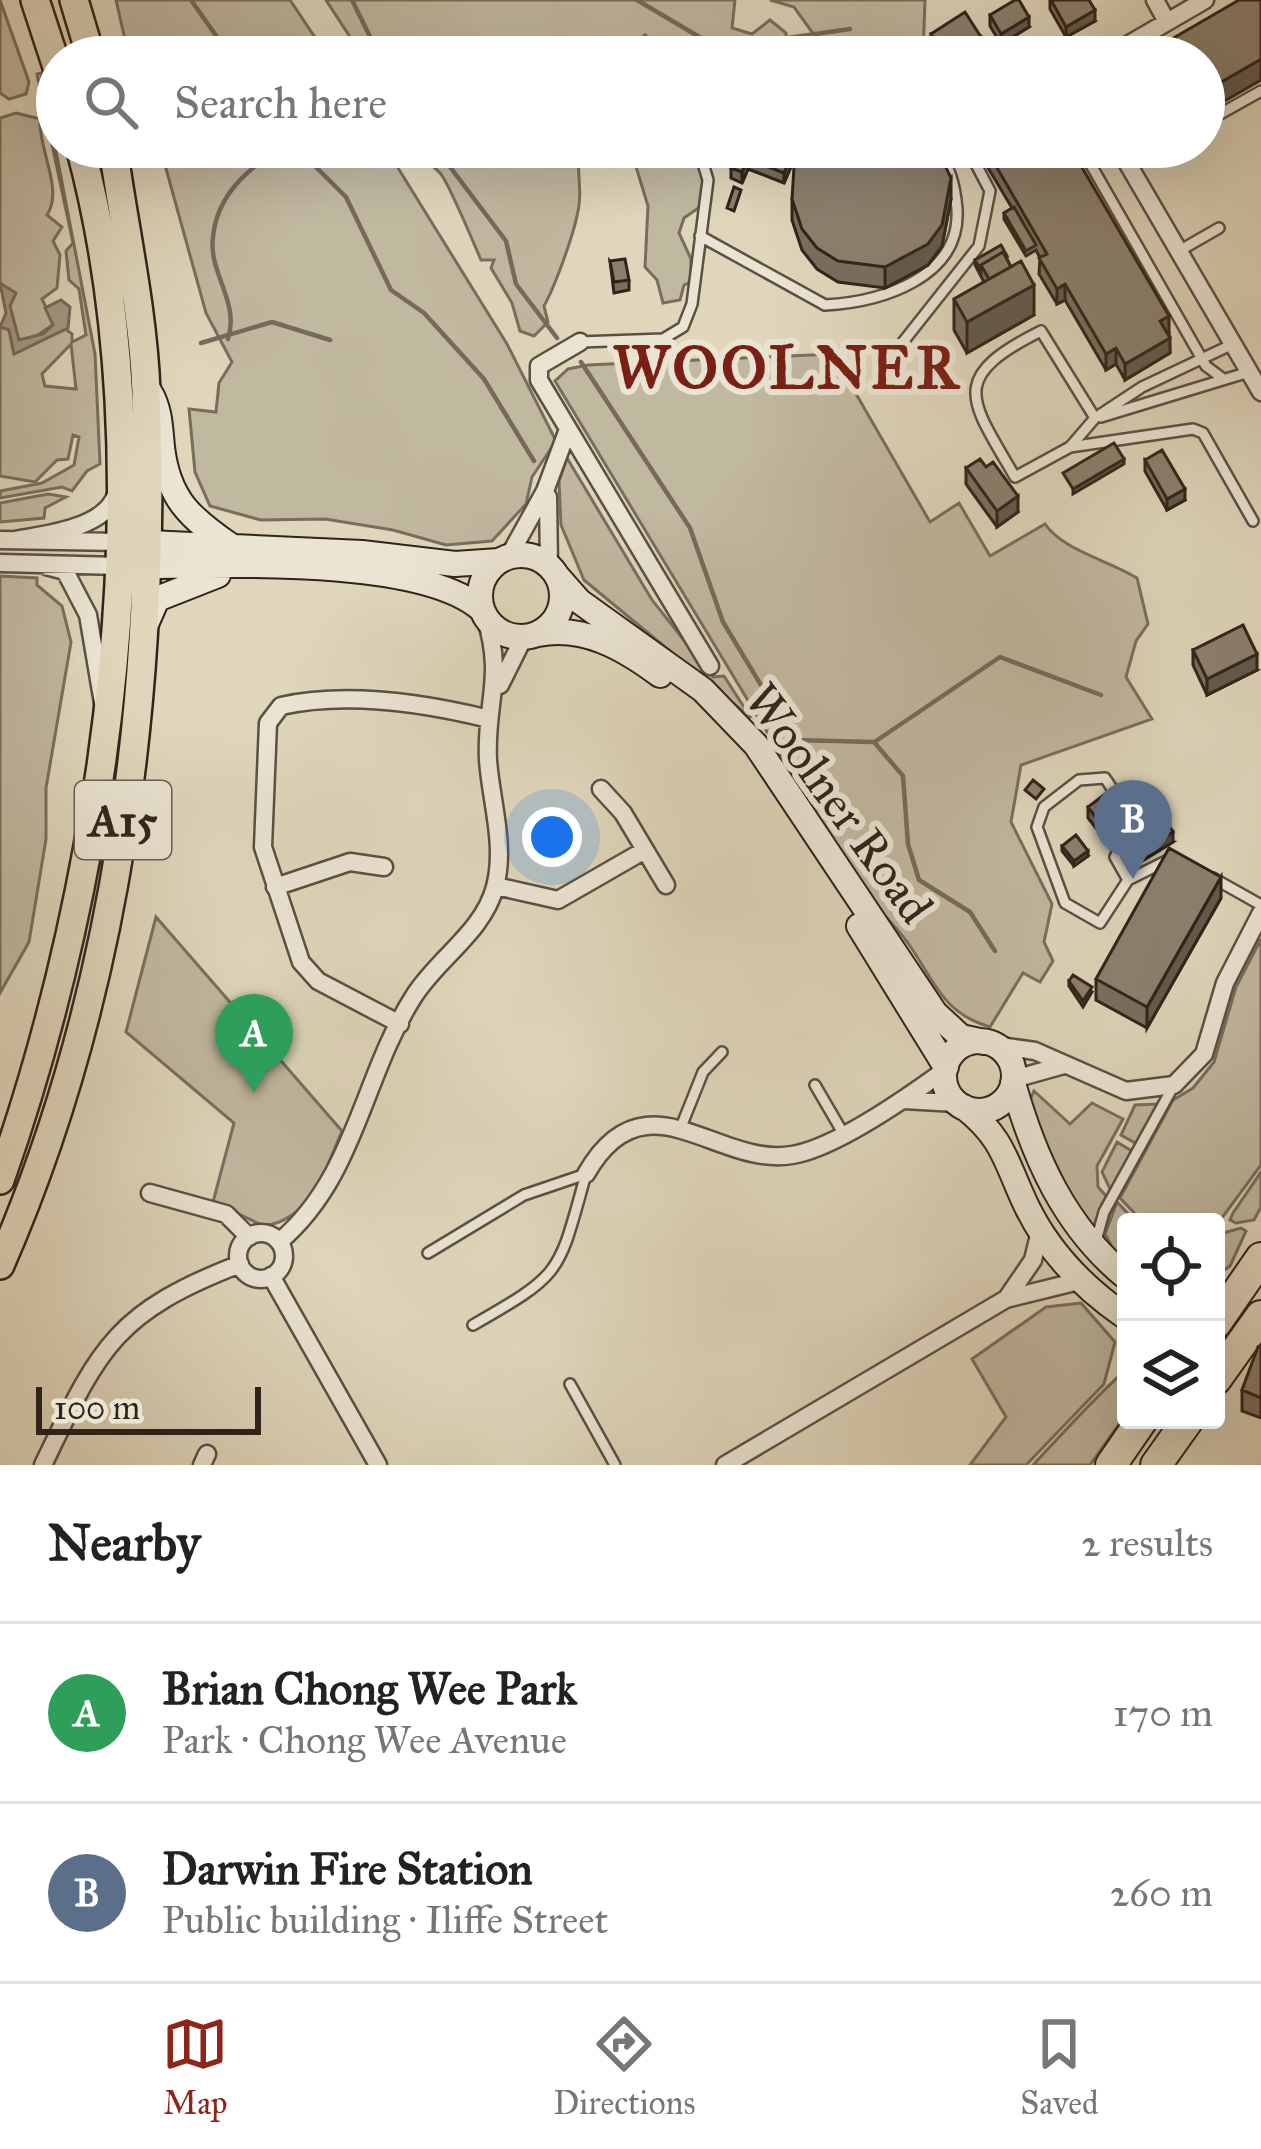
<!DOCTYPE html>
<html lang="en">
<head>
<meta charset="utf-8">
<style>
  :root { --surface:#fff; --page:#f2f2f2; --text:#222; --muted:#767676; --line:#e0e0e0; --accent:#8f2418 }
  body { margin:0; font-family:"IM FELL Great Primer",serif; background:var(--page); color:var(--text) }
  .controls { position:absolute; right:36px; bottom:36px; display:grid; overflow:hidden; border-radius:12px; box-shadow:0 12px 48px #0002 }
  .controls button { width:108px; height:108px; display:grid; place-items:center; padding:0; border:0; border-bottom:3px solid var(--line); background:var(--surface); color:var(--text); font:60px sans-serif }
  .scale { position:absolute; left:36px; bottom:30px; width:225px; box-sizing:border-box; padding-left:12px; border:6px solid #31231b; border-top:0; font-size:33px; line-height:42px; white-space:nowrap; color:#31231b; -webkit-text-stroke:9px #eae4d3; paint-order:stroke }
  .you { position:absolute; left:552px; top:837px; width:42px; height:42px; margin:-30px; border:9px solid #fff; border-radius:50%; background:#1a73e8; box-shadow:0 0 0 18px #1a73e833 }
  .badge { display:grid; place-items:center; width:78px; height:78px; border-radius:50%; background:var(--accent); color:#fff; font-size:39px; font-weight:700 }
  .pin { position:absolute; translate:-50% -99px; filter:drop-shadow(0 3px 6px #0008) }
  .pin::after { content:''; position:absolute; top:63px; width:42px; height:36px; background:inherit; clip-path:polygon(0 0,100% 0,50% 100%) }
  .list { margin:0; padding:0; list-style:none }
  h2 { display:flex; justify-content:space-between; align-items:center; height:156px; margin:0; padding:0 48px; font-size:51px }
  h2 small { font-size:39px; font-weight:400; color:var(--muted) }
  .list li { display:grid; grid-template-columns:78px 1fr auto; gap:36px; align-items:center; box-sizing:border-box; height:180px; padding:0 48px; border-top:3px solid var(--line) }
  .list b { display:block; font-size:45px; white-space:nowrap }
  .list p { margin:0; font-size:39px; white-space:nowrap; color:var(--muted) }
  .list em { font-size:39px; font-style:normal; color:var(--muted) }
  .icon { flex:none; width:66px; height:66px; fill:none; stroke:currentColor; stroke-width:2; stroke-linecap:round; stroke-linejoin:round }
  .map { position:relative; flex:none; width:1261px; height:1465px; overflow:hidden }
  .search { position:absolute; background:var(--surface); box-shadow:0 12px 48px #0002; left:36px; right:36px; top:36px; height:132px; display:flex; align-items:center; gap:30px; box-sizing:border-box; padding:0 42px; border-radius:66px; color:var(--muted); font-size:45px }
  .sheet { height:516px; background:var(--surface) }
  nav { display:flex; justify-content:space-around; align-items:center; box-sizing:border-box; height:168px; border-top:3px solid var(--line); background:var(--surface); font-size:33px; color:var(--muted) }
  nav a { display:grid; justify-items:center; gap:6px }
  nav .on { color:var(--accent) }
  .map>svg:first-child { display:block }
  .green { fill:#c1b8a0; stroke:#796e5e; stroke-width:3; fill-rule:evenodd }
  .water { fill:#a49985; stroke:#766a5b; stroke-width:3 }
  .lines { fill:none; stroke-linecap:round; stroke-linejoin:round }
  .stream { stroke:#766a5b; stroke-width:4.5 }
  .service-casing { stroke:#5c5043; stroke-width:14 }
  .minor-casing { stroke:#5c5043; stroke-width:21 }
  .secondary-casing { stroke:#31231b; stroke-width:28 }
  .primary-casing { stroke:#31231b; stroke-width:32 }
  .trunk-casing { stroke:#31231b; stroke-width:34 }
  .service { stroke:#eae4d3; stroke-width:9 }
  .minor { stroke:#eae4d3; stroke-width:16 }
  .secondary { stroke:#eae4d3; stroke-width:24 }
  .primary { stroke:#dfd6bb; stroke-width:27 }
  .trunk { stroke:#dfd6bb; stroke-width:30 }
  .wall { fill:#786e5f; stroke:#31231b; stroke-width:3 }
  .shaded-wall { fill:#615a4d; stroke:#31231b; stroke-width:3 }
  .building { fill:#8b806e; stroke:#31231b; stroke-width:3 }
  .labels { text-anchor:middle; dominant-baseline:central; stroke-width:12; stroke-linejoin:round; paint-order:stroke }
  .shield { fill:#eae4d3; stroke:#685d52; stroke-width:3 }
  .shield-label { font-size:45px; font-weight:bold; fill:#31231b }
  .street-label { font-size:48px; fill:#31231b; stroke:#eae4d3 }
  .district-label { font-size:60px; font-weight:bold; letter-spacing:3px; fill:#7a1f14; stroke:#eae4d3 }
</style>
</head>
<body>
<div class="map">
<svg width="1261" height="1465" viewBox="0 0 1261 1465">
  <rect width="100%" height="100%" fill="#dfd6bb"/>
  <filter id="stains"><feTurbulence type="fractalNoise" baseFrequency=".00167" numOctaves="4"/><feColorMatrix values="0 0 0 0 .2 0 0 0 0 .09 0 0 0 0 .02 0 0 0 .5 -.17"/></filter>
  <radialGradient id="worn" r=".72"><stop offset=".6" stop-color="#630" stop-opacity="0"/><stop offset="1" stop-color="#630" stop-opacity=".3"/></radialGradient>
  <!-- green -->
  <path class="green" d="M0,0L29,82L26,94L9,99L0,93Z
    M116,0H290L328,57H129Z
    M326,0H735L732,28L752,34L770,20L786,33V57H673L645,35L616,57H363Z
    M770,0H925L923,57H830L794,7Z
    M41,73L95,354L100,464L87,471L72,491L62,487L0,498V491L42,483L74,465L79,437L73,435L68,459L57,460L35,482L0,476V327L9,329L14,352L63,327L72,334V342L86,335L79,289L69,280L66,251L73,243L37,74ZM71,344L76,389L45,386L42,374Z
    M16,113L40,119C38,150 64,189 47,215L62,227L53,241L60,255L57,288L42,299L54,324L29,341H19L0,283V118Z
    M160,147H385L507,344L556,441L532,477L526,504L492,541L446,545L393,530L325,519L261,520L210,506L195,472L189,409L216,412L219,383L232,362L206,313Z
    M411,147H581C575,166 582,185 579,205C576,229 556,284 544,306L548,322L534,336L520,331L512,303L491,268L494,260H481C474,244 448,181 440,173C431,163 420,158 411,147Z
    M630,147H698L703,182L700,207L684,218L679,233L691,259V282L684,285L680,300L663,303L657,280L645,267L648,206Z
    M833,354L930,522L959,503L990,556L1045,524C1064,551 1108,560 1137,578L1148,624L1136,641L1126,677L1152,719L1021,765L1011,822L1052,904L1044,942L1053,961L1040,982L1023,973L990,1027C943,1013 936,984 910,946C897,927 880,911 865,894L555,381L568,369L588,365Z
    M567,458L652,600L713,677L724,676L751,718L584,580L561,525L559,481Z
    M48,494L66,497L45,508L44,518L0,522V503Z
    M0,576L37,578V585L62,606L71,642L46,788V839L29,942L0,993Z
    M156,917L342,1131C325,1170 312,1219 264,1226L213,1202L234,1123L126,1032Z
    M1261,939V1165L1216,1226L1143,1222L1120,1198L1173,1100L1193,1088L1214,1062L1236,987Z
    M1034,1091L1070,1124L1092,1103L1123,1119L1097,1166L1098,1187L1107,1197L1093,1227L1060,1187L1030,1100Z
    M1158,1104L1137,1144L1121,1135L1135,1105Z
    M1117,1142L1132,1151L1111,1191L1102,1172Z
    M1261,1172V1207L1254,1220L1236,1223L1230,1220L1233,1213Z
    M1117,1202L1136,1222H1126V1255L1117,1256L1105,1234Z
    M1241,1228L1246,1231L1230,1266L1216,1276V1235Z
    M1081,1303L1115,1342L1104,1384L1026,1465H970L1006,1417L972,1359L1046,1307Z
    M1126,1371V1414L1090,1465H1033C1046,1451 1116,1375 1126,1371Z"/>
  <!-- water -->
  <path class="water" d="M0,283L16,293L10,306L19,340L43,334L53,325L45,308L61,300L70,307L68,328L14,354L9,330L0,327L6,313Z"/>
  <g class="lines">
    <!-- stream -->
    <path class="stream" d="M191,0L231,57
      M352,0L380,57
      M637,0L718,48L850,29
      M296,147L346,197L391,290L424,313L484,379L534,461
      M435,147L506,241L516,284L557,338
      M228,339C240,301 208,273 213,237C217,194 248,170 280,147
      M201,343L272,322L330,340
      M581,362L690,528L723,622L794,740L874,742L903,776L908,844L919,880L970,912L995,951
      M876,741L1000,657L1101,695"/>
    <defs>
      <path id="service" d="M1204,123L1261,91
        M1087,158L1206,366L1222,378
        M1129,166L1163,147
        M700,236L825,305C881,302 961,278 957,209C955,185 950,166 935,147
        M1179,251L1219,228
        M580,342L663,339L683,327L692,304L708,180L698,147
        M903,342L979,246L990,191L967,147
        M1101,417L1249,372
        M1095,418L1041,331C947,378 970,399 1015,477L1070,447L1095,418L1142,387L1233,344
        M1070,447L1193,429L1203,433L1253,521
        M1213,878L1261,905
        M1128,880L1115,857L1133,820L1105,778L1079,780L1044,807L1037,827L1065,903L1100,923L1128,880L1172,858
        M815,1085L843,1133
        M681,1127L703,1072L722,1052
        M1096,1241L1104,1212L1174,1085
        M428,1253L524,1195L586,1174
        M473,1325C564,1273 558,1274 586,1174
        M570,1384L615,1465"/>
      <path id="minor" d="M1155,0L1167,22
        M1107,57L1205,0
        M1118,147L1261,392
        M580,342L539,366V380L710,666
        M548,497L549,566
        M0,540L121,542
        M15,540C48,534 107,528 117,492
        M509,556L545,491L567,432
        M0,563L120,566
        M46,566L65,571L88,615L103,703
        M500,685L524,637
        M601,789L623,813L666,885
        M496,886L558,900L645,850
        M275,887L350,862L384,867
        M400,1024L318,981L301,962L263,847L268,723L281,706C348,691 424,703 489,719
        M994,1045L1035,1051L1126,1091L1174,1085L1204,1054L1225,983L1261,913
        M1014,1079L1064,1065
        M904,1100L956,1103
        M586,1174C645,1070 717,1168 792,1155C836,1148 908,1097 945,1070
        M150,1193L226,1214L249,1237
        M238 1256a23 23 0 1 1 46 0a23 23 0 1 1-46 0Z
        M279,1242C356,1177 362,1077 414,996C438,958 483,932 495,887C506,845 491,802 488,760C485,702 505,678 485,616
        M271,1276L378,1465
        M1007,1298L1033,1260L1040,1231
        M43,1465C99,1349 113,1313 240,1264
        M202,1465L207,1454
        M725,1465L1006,1299L1079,1281"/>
      <path id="secondary" d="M149,391C160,408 160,427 162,447C168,499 190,518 231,546
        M149,543L362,553L455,564L499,561
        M480 596a41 41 0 1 1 82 0a41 41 0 1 1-82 0Z
        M149,566C231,565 421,557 481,609
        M557,576L579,601L703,690L756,745L935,1013L961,1037L984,1042
        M146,624L157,599L218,575
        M538,634C584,625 624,648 660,675
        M859,926L946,1067
        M944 1076a35 35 0 1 1 70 0a35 35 0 1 1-70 0Z
        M1013,1083C1034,1158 1065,1227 1126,1277
        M964,1107C1005,1139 1006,1164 1027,1207C1049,1252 1085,1289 1126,1317"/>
      <path id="primary" d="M35,0L57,67
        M74,0L91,57
        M0,1180C108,874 166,464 80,147
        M0,1265C119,993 157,686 146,391C143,310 124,227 113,147"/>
      <path id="trunk" d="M1216,1323L1261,1258
        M1216,1379L1261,1316
        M1111,1465L1142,1420
        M1156,1465L1188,1420"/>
    </defs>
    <!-- service casing -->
    <use href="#service" class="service-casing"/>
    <!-- minor casing -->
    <use href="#minor" class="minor-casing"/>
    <!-- secondary casing -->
    <use href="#secondary" class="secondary-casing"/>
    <!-- primary casing -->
    <use href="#primary" class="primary-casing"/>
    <!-- trunk casing -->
    <use href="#trunk" class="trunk-casing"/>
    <!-- service -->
    <use href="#service" class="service"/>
    <!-- minor -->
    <use href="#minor" class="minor"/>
    <!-- secondary -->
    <use href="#secondary" class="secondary"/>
    <!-- primary -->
    <use href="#primary" class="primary"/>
    <!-- trunk -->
    <use href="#trunk" class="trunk"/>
  </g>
  <!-- wall -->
  <path class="wall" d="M1050,0L1095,21L1066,37L1050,9Z
    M990,15L1029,27L1001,44L990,26Z
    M931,34L981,48L968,57H938L931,45Z
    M739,147L790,169L784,183L748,169L742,183L731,178V168Z
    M984,147H1092V150L1077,159L1169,332L1170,353L1125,380L1116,364L1106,370L1065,300L1057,304L1039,274L1040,258L1036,250L1026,256L1004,219V213L1012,208L984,161Z
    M792,199H951L942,246L928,265L885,288L838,282L817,269L802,250L792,220Z
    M1007,259L1034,315L967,353L954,330V299L984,282L975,265V260Z
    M610,261L629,280V290L614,293Z
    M1145,460L1185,500L1167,510L1145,471Z
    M966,468L1018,512L997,527L966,484Z
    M1193,650L1257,670L1207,695L1193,665Z
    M1088,807L1121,816L1099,832L1088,818Z
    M1134,837L1173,842L1142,861L1134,848Z
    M1062,846L1088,856L1074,866L1062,851Z
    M1221,898L1147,1028L1096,1000V979Z
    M1069,981L1092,992L1083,1007L1069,986Z
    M1261,1348V1418L1242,1411V1390Z"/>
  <!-- shaded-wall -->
  <path class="shaded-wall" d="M1095,10V21L1066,37V27Z
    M1029,17V27L1001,44V34Z
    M981,37V48L968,57H951Z
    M1261,59V80L1204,113V92Z
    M1088,147H1092V150L1073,162V156Z
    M790,158V169L784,183V173Z
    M748,159V169L742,183V172Z
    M951,178V199L942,246L928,265L885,288V267Z
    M1065,284V300L1057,304V289Z
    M1034,285V315L967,353V322Z
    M1169,316V332L1160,337V321Z
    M1170,338V353L1125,380V364Z
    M1116,348V364L1106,370V354Z
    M1124,459V464L1073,494V489Z
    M1185,489V500L1167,510V499Z
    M1018,496V512L997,527V511Z
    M1257,654V670L1207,695V679Z
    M1121,805V816L1099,832V822Z
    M1173,832V842L1142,861V850Z
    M1088,851V856L1074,866V861Z
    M1221,877V898L1147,1028V1007Z"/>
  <!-- building -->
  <path class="building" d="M1015,0H1019L1029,17L1001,34L990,15Z
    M1051,0H1089L1095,10L1066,27Z
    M1239,0H1261V59L1204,92V57H1164L1158,47Z
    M965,12L981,37L951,57H945L931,34Z
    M739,147H762L790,158L784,173L748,159L742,172L731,168Z
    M805,147H936L951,178L942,225L928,244L885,267L838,261L817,248L802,229L792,199L794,167Z
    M985,147H1070L1169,316L1160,321L1170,338L1125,364L1116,348L1106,354L1065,284L1057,289L1039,258L1047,254Z
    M1070,147H1088L1075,155Z
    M734,187L741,190L734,211L727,208Z
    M1014,207L1036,245L1026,251L1004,213Z
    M1001,245L1007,256H1006L1003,252L981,265V270L975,260Z
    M1003,252L1011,267L989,279L981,265Z
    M625,259L629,280L614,282L610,261Z
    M1021,261L1034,285L967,322L954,299Z
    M1114,443L1124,459L1073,489L1063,473Z
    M1162,450L1185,489L1167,499L1145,460Z
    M980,459L986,467L993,462L1018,496L997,511L966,468Z
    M1243,625L1257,654L1207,679L1193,650Z
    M1033,780L1044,789L1036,799L1025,790Z
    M1109,791L1121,805L1099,822L1088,807Z
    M1165,819L1173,832L1142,850L1134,837Z
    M1076,835L1088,851L1074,861L1062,846Z
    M1169,848L1221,877L1147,1007L1096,979Z
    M1073,975L1092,987L1083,1001L1069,981Z
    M1258,1347L1261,1348V1398L1242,1390Z"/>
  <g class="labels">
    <!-- shield labels -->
    <rect class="shield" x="75" y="781" width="96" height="78" rx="9"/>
    <g class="shield-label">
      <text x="123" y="820">A15</text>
    </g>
    <!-- street labels -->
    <g class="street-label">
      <text transform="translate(839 803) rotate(54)">Woolner Road</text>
    </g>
    <!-- district labels -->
    <g class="district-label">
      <text x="787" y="367">WOOLNER</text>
    </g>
  </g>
  <rect width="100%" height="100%" filter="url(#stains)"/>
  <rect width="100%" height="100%" fill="url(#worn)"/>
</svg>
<div class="controls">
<button><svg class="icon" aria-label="locate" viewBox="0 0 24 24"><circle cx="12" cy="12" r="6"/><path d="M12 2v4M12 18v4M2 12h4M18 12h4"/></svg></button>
<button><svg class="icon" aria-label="layers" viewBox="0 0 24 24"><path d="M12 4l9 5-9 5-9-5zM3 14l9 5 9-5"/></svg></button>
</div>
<div class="scale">100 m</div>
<div class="you"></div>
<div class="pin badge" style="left:254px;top:1093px;background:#2e9e5b">A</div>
<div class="pin badge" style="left:1133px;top:879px;background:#5c6f8a">B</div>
<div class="search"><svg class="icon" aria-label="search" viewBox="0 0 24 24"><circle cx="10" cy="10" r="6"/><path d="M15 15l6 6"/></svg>Search here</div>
</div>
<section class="sheet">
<h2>Nearby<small>2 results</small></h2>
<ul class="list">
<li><span class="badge" style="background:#2e9e5b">A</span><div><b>Brian Chong Wee Park</b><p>Park · Chong Wee Avenue</p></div><em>170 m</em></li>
<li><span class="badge" style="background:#5c6f8a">B</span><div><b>Darwin Fire Station</b><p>Public building · Iliffe Street</p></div><em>260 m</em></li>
</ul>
</section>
<nav>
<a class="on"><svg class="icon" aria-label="map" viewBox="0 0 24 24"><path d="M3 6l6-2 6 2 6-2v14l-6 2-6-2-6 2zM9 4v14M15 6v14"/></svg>Map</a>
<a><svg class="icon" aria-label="directions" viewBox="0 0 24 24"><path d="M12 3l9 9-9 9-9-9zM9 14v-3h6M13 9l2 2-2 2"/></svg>Directions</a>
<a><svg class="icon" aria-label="saved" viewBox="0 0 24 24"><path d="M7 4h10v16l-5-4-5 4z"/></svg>Saved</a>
</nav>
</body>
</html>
